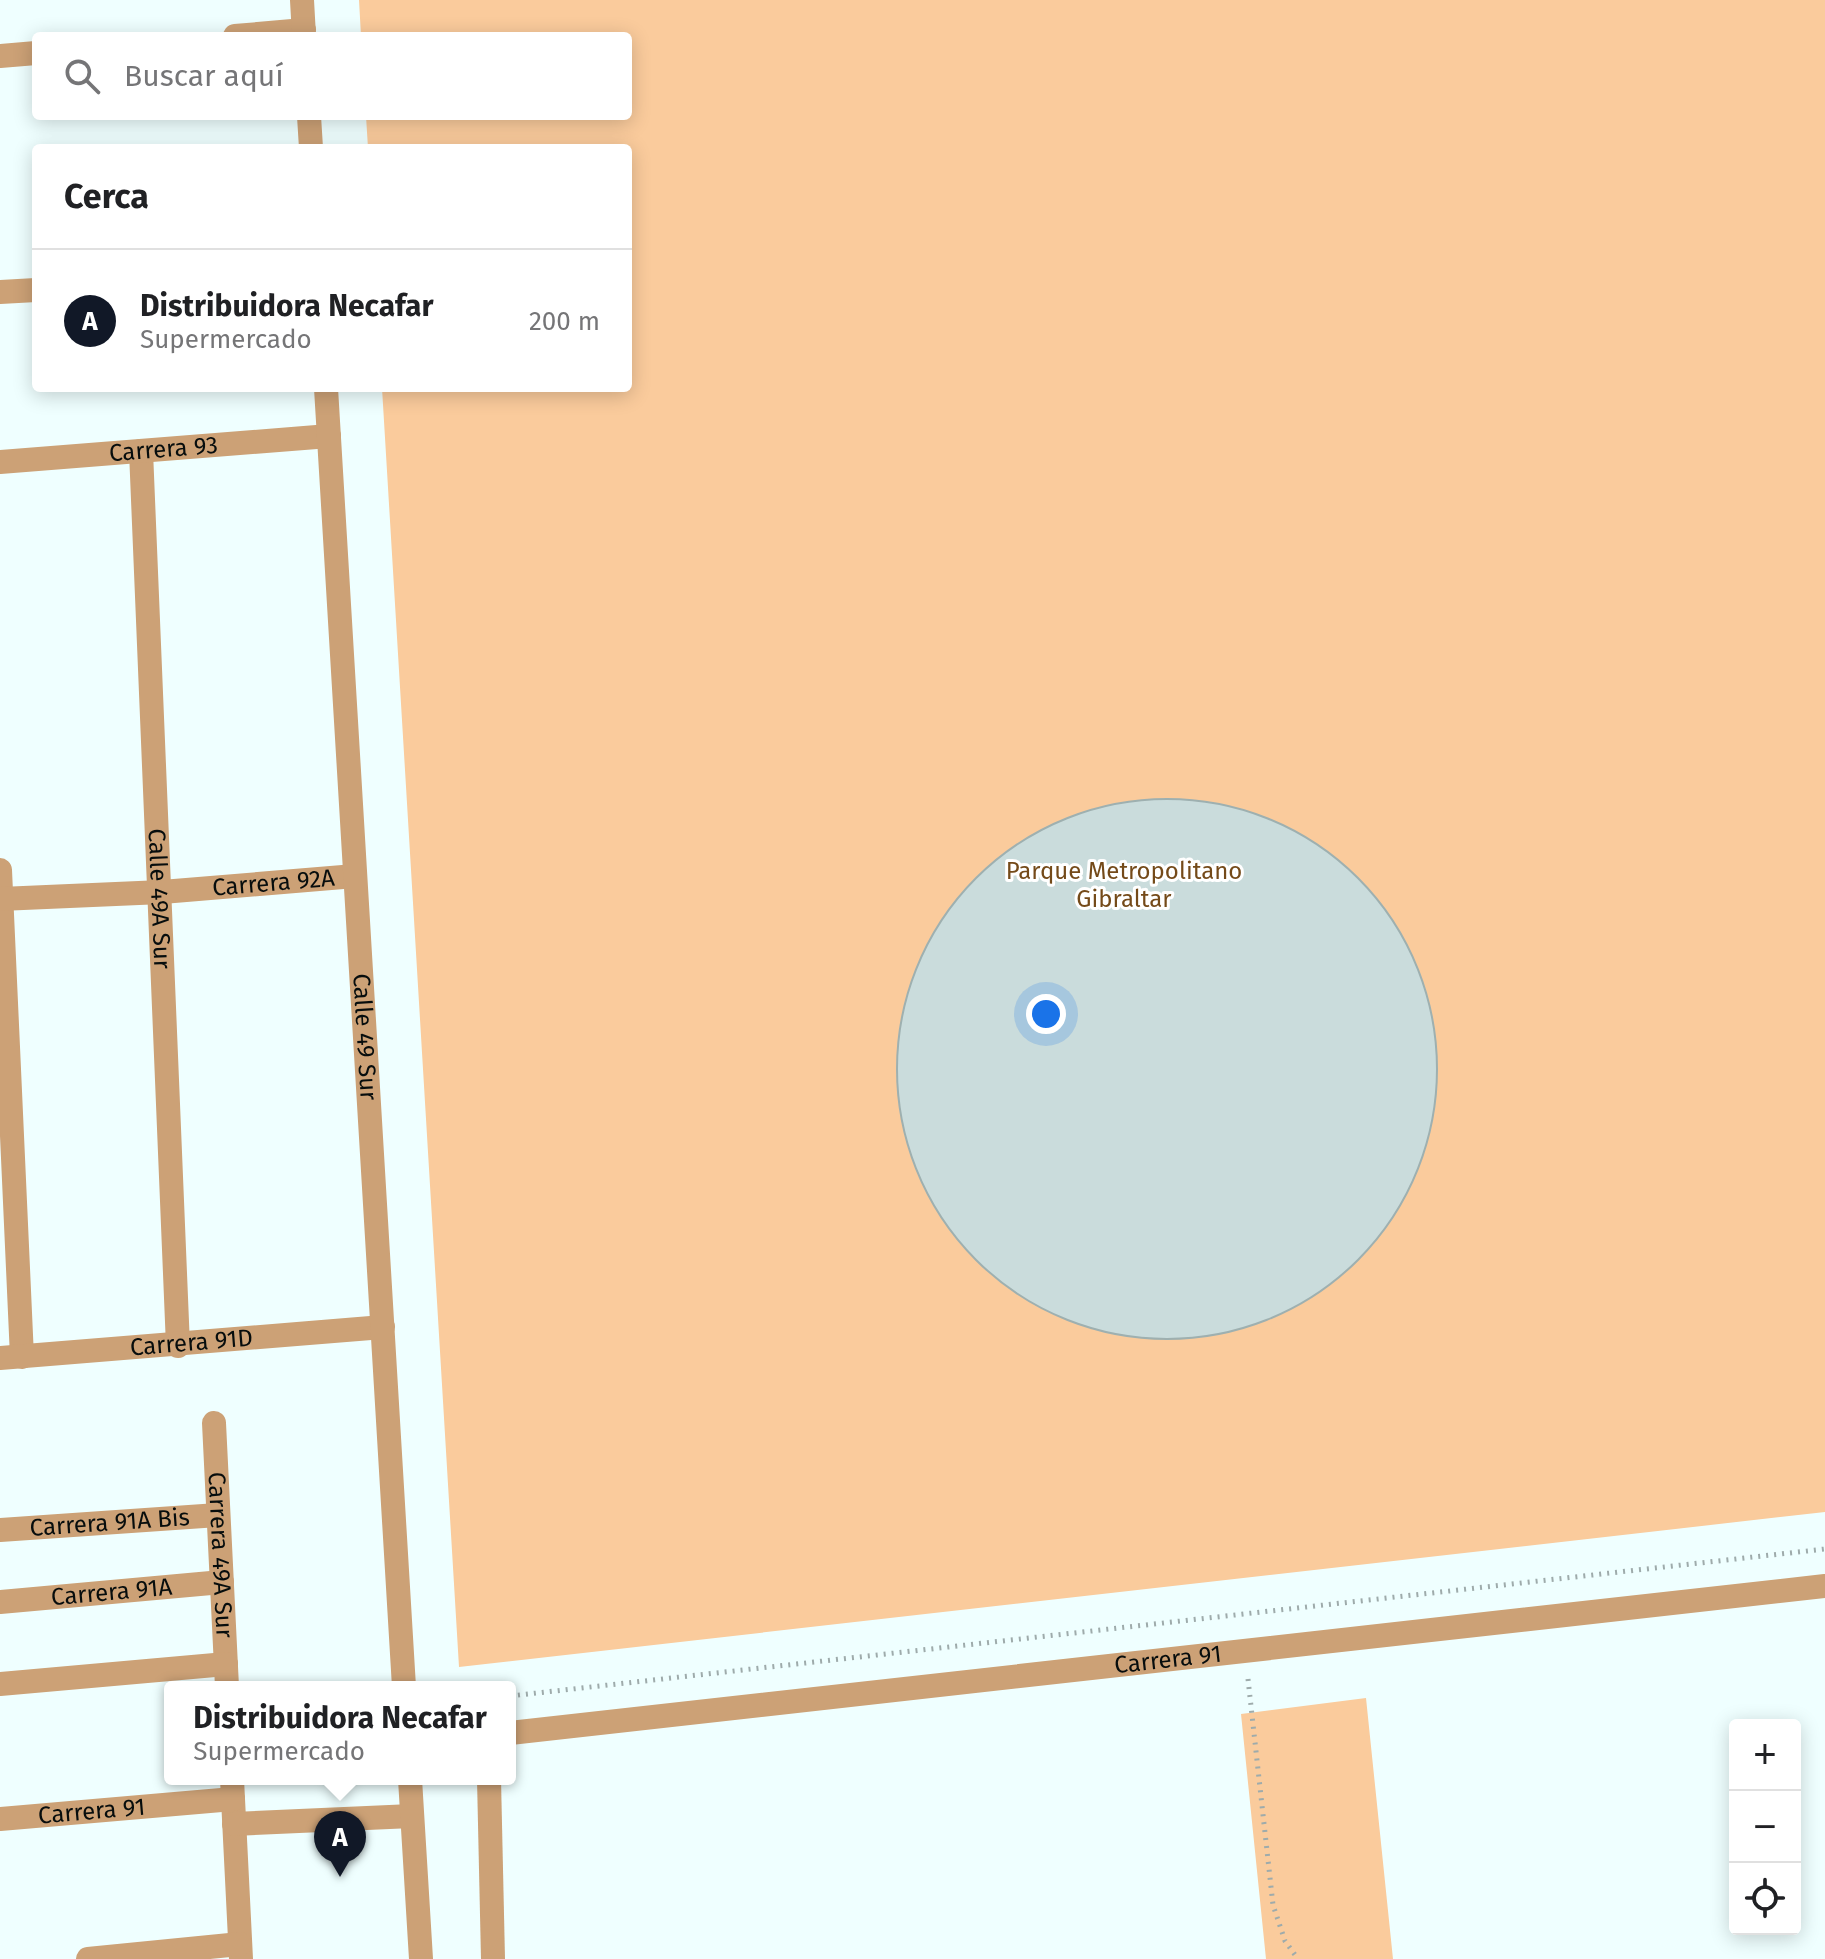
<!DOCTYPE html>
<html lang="es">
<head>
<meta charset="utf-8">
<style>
  :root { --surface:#fff; --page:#f6f6f6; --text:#202124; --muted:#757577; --line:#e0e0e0; --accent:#111827 }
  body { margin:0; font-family:"Fira Sans",sans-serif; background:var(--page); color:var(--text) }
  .controls { position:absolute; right:24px; bottom:24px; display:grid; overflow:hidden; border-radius:8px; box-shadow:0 4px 20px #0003 }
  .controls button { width:72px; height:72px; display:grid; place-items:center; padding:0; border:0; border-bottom:2px solid var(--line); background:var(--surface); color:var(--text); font:40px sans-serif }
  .you { position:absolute; left:1046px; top:1014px; width:28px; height:28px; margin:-20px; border:6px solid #fff; border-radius:50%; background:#1a73e8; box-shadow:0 0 0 12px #1a73e833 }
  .badge { display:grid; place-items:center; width:52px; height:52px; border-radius:50%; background:var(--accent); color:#fff; font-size:26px; font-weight:700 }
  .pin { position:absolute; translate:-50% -66px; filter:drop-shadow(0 2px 4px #0008) }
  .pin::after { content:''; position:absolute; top:42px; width:28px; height:24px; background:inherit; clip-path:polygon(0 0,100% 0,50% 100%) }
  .popup { position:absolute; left:164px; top:1681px; width:352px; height:104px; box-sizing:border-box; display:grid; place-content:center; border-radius:8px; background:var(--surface); filter:drop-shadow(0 2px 6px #0005); font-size:26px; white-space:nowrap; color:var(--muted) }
  .popup b { font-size:30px; color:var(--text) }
  .popup::after { content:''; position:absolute; left:50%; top:100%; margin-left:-16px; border:16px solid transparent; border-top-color:var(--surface) }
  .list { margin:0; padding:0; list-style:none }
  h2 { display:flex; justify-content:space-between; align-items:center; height:104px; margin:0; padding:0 32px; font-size:34px }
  h2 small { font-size:26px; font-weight:400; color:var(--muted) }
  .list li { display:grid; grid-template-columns:52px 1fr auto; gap:24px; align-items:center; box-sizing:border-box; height:144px; padding:0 32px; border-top:2px solid var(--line) }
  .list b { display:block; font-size:30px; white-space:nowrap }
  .list p { margin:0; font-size:26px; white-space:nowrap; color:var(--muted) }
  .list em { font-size:26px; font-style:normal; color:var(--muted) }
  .icon { flex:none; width:44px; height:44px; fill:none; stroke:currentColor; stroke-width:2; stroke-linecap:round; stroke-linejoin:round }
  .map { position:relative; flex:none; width:1825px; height:1959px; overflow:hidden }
  .search { position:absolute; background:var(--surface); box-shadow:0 4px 20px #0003; left:32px; top:32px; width:600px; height:88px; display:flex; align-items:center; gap:20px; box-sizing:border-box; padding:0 28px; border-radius:8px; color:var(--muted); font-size:30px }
  .panel { position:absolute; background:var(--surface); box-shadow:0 4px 20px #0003; left:32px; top:144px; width:600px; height:248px; border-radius:8px }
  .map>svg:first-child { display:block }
  .green { fill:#facb9c }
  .building { fill:#cadcdc; stroke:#9eb0b0; stroke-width:2 }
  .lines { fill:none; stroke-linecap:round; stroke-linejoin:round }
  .path { stroke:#9eabab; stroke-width:5; stroke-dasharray:2 6; stroke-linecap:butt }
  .minor { stroke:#cca176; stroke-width:24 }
  .tertiary { stroke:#cca176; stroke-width:24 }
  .labels { text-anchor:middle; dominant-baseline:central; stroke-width:6; stroke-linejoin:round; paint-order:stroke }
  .street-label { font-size:24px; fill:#070d0d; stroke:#fff }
  .park-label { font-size:24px; fill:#744a19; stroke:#fff }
</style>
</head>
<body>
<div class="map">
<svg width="1825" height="1959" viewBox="0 0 1825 1959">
  <rect width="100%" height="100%" fill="#efffff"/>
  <!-- green -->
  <path class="green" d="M359,0H1825V1512L459,1667L382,388H628V148H368L366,116H628V36H361Z
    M1366,1698L1393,1959H1266L1241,1714Z"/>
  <!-- building -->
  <path class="building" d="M897 1069a270 270 0 1 1 540 0a270 270 0 1 1-540 0Z"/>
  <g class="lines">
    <!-- path -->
    <path class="path" d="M1248,1679L1273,1905L1285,1941L1298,1959
      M510,1696L1825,1549"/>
    <!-- minor -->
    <g class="minor">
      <path d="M235,36L304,30"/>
      <path d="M0,56L36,53"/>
      <path d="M0,292L36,290"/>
      <path id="s1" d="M141,451L178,1346"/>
      <path id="s2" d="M0,462L329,436"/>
      <path d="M0,870L22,1357"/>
      <path id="s3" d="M0,899L162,892L355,876"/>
      <path id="s4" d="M0,1358L383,1327"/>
      <path id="s5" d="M214,1423L227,1687"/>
      <path id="s6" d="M0,1530L218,1515"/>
      <path id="s7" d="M0,1602L222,1582"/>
      <path d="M0,1684L226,1664"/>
      <path id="s8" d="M510,1733L1825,1586"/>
      <path d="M232,1779L241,1959"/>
      <path d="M489,1779L493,1959"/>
      <path id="s9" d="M0,1819L233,1799"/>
      <path d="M234,1824L412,1816"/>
      <path d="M88,1959L240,1944"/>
    </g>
    <!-- tertiary -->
    <g class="tertiary">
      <path d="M302,0L304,36"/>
      <path d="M309,116L311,148"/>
      <path id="s10" d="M326,388L404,1687"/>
      <path d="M410,1779L421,1959"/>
    </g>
  </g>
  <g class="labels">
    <!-- street labels -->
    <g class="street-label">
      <text stroke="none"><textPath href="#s2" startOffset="164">Carrera 93</textPath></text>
      <text stroke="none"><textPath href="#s3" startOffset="274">Carrera 92A</textPath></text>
      <text stroke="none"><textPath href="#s1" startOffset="448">Calle 49A Sur</textPath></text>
      <text stroke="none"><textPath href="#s10" startOffset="650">Calle 49 Sur</textPath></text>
      <text stroke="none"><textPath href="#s4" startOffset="192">Carrera 91D</textPath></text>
      <text stroke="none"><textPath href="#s6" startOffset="110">Carrera 91A Bis</textPath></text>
      <text stroke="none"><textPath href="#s5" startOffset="132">Carrera 49A Sur</textPath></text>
      <text stroke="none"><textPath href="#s7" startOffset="112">Carrera 91A</textPath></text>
      <text stroke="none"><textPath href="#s8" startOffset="662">Carrera 91</textPath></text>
      <text stroke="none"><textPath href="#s9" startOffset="92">Carrera 91</textPath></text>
    </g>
    <!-- park labels -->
    <g class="park-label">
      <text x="1124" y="871">Parque Metropolitano<tspan x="1124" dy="28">Gibraltar</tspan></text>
    </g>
  </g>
</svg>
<div class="controls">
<button>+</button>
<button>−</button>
<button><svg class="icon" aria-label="locate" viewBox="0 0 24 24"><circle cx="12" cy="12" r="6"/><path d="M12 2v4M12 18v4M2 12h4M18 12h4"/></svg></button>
</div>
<div class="you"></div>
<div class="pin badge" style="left:340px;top:1877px">A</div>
<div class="popup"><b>Distribuidora Necafar</b>Supermercado</div>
<div class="search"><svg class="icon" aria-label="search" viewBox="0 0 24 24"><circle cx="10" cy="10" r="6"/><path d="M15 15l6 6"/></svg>Buscar aquí</div>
<section class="panel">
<h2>Cerca<small></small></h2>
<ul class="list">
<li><span class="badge">A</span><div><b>Distribuidora Necafar</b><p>Supermercado</p></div><em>200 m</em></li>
</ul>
</section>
</div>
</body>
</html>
